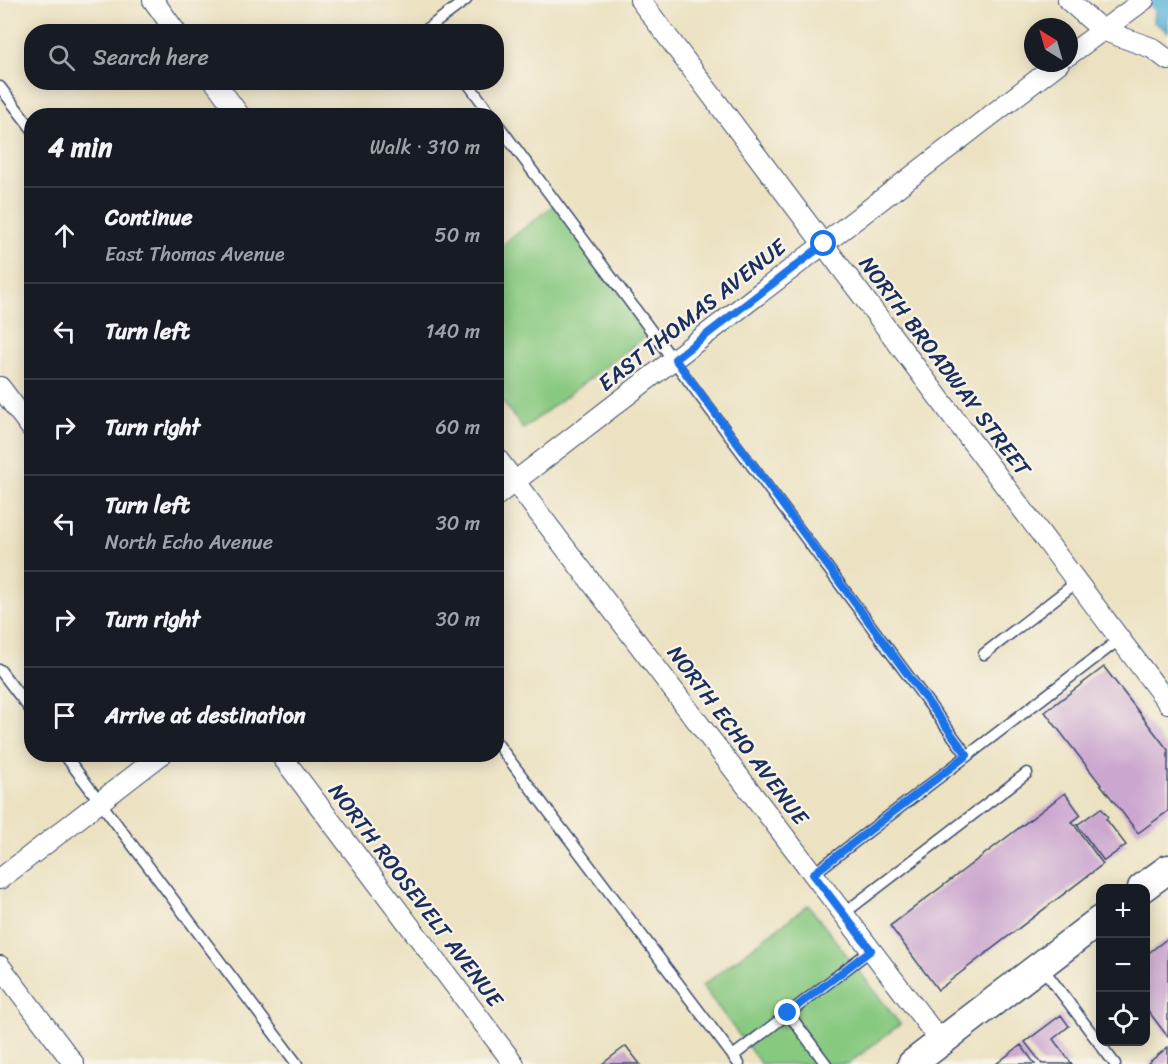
<!DOCTYPE html>
<html lang="en">
<head>
<meta charset="utf-8">
<style>
  :root { --surface:#171b24; --page:#242831; --text:#f1f3f6; --muted:#9ea1a6; --line:#363941 }
  body { margin:0; font-family:Sriracha,sans-serif; background:var(--page); color:var(--text) }
  .controls { position:absolute; right:18px; bottom:18px; display:grid; overflow:hidden; border-radius:12px; box-shadow:0 3px 15px #0003 }
  .controls button { width:54px; height:54px; display:grid; place-items:center; padding:0; border:0; border-bottom:2px solid var(--line); background:var(--surface); color:var(--text); font:30px sans-serif }
  .compass { position:absolute; left:1024px; top:18px; width:54px; height:54px; border-radius:50%; background:var(--surface); box-shadow:0 3px 15px #0003; rotate:323deg }
  .stop { position:absolute; width:18px; height:18px; margin:-14px; border:4px solid #1a73e8; border-radius:50%; background:#fff }
  .stop.end { background:#1a73e8; border-color:#fff; box-shadow:0 2px 6px #0008 }
  .list { margin:0; padding:0; list-style:none }
  h2 { display:flex; justify-content:space-between; align-items:center; height:78px; margin:0; padding:0 24px; font-size:26px }
  h2 small { font-size:20px; font-weight:400; color:var(--muted) }
  .list li { display:grid; grid-template-columns:39px 1fr auto; gap:18px; align-items:center; box-sizing:border-box; height:96px; padding:0 24px; border-top:2px solid var(--line) }
  .list b { display:block; font-size:22px; white-space:nowrap }
  .list p { margin:0; font-size:20px; white-space:nowrap; color:var(--muted) }
  .list em { font-size:20px; font-style:normal; color:var(--muted) }
  .icon { flex:none; width:33px; height:33px; fill:none; stroke:currentColor; stroke-width:2; stroke-linecap:round; stroke-linejoin:round }
  .map { position:relative; flex:none; width:1168px; height:1064px; overflow:hidden }
  .search { position:absolute; background:var(--surface); box-shadow:0 3px 15px #0003; left:24px; top:24px; width:480px; height:66px; display:flex; align-items:center; gap:15px; box-sizing:border-box; padding:0 21px; border-radius:24px; color:var(--muted); font-size:22px }
  .panel { position:absolute; background:var(--surface); box-shadow:0 3px 15px #0003; left:24px; top:108px; width:480px; height:654px; border-radius:24px }
  .map>svg:first-child { display:block }
  .green { fill:#88c980; stroke:#527c6f; stroke-width:1.5 }
  .water { fill:#5cb5d9; stroke:#3c729c; stroke-width:1.5 }
  .lines { fill:none; stroke-linecap:round; stroke-linejoin:round }
  .canal { stroke:#5cb5d9; stroke-width:24 }
  .building { fill:#cba6cf }
  .lane-casing { stroke:#3a4a6d; stroke-width:13 }
  .street-casing { stroke:#3a4a6d; stroke-width:22 }
  .secondary-casing { stroke:#3a4a6d; stroke-width:31 }
  .lane { stroke:#fff; stroke-width:10 }
  .street { stroke:#fff; stroke-width:20 }
  .secondary { stroke:#fff; stroke-width:28 }
  .route { stroke:#1a73e8; stroke-width:8 }
  .labels { text-anchor:middle; dominant-baseline:central; stroke-width:4.5; stroke-linejoin:round; paint-order:stroke }
  .street-label { font-size:22px; fill:#1b2f5e; stroke:#f7f3e8 }
</style>
</head>
<body>
<div class="map">
<svg width="1168" height="1064" viewBox="0 0 1168 1064">
  <rect width="100%" height="100%" fill="#f7f3e8"/>
  <filter id="ink" filterUnits="userSpaceOnUse"><feTurbulence type="fractalNoise" baseFrequency=".0167" numOctaves="2"/><feDisplacementMap in="SourceGraphic" scale="12" xChannelSelector="R" yChannelSelector="G"/><feConvolveMatrix kernelMatrix="1 2 1 2 8 2 1 2 1" color-interpolation-filters="sRGB"/></filter>
  <filter id="wash" filterUnits="userSpaceOnUse"><feTurbulence type="fractalNoise" baseFrequency=".008" numOctaves="4" result="noise"/><feDisplacementMap in="SourceGraphic" scale="24" xChannelSelector="R" yChannelSelector="G"/><feGaussianBlur stdDeviation="1.35" result="paint"/><feColorMatrix in="noise" values="0 0 0 0 0 0 0 0 0 0 0 0 0 0 0 0 0 1.4 0 .05"/><feComposite in="paint" operator="in"/></filter>
  <g filter="url(#wash)">
    <rect width="100%" height="100%" fill="#ece2c2"/>
    <!-- green -->
    <path class="green" d="M554,205L651,332L523,429L497,394V249Z
      M808,905L900,1024L848,1064H761L702,986Z"/>
    <!-- water -->
    <path class="water" d="M1168,2V32L1154,22L1155,12Z"/>
    <g class="lines">
      <!-- canal -->
      <path class="canal" d="M1160,0L1168,5"/>
    </g>
    <g id="blocks">
      <!-- building -->
      <path class="building" d="M1104,667L1168,750V811L1138,833L1045,712Z
        M1065,793L1081,815L1072,822L1103,864L938,990L890,926Z
        M1101,808L1108,817L1106,819L1126,845L1104,861L1077,825Z
        M1168,938V1037L1146,1008V955Z
        M1061,1015L1069,1026L1053,1039L1072,1064H1042L1025,1042Z
        M1021,1045L1035,1064H996Z
        M626,1046L640,1064H602Z
        M1168,1047V1064H1147Z"/>
    </g>
  </g>
  <g filter="url(#ink)">
    <use href="#blocks" fill-opacity="0" stroke="#3a4a6d" stroke-width="1.5"/>
    <g class="lines">
      <defs>
        <path id="lane" d="M429,32L427,29L466,0
          M467,82L492,116
          M0,87L32,129
          M496,122L967,755
          M984,654L1077,582
          M0,670L32,712
          M496,742L739,1064
          M64,754L297,1064
          M813,874L1120,639
          M843,914L1027,773
          M1041,966L1115,1064
          M788,1013L826,1064
          M733,1056L871,950"/>
        <path id="street" d="M153,0L176,32
          M640,0L1168,703
          M1068,0L1102,30L1152,48L1168,60
          M1069,55L1144,0
          M215,82L240,116
          M0,387L32,429
          M496,457L941,1042
          M496,496L1059,63
          M280,754L514,1064
          M0,879L162,754
          M0,966L74,1064"/>
        <path id="secondary" d="M1142,888L1168,869
          M912,1064L1100,920"/>
      </defs>
      <!-- lane casing -->
      <use href="#lane" class="lane-casing"/>
      <!-- street casing -->
      <use href="#street" class="street-casing"/>
      <!-- secondary casing -->
      <use href="#secondary" class="secondary-casing"/>
      <!-- lane -->
      <use href="#lane" class="lane"/>
      <!-- street -->
      <use href="#street" class="street"/>
      <!-- secondary -->
      <use href="#secondary" class="secondary"/>
    </g>
  </g>
  <g class="lines" filter="url(#ink)">
    <!-- route -->
    <path class="route" d="M788,1013L871,950L813,874L967,755L675,359L824,244"/>
  </g>
  <g class="labels">
    <!-- street labels -->
    <g class="street-label">
      <text transform="translate(692 315) rotate(-38)">EAST THOMAS AVENUE</text>
      <text transform="translate(945 366) rotate(53)">NORTH BROADWAY STREET</text>
      <text transform="translate(738 735) rotate(53)">NORTH ECHO AVENUE</text>
      <text transform="translate(416 895) rotate(53)">NORTH ROOSEVELT AVENUE</text>
    </g>
  </g>
</svg>
<div class="controls">
<button>+</button>
<button>−</button>
<button><svg class="icon" aria-label="locate" viewBox="0 0 24 24"><circle cx="12" cy="12" r="6"/><path d="M12 2v4M12 18v4M2 12h4M18 12h4"/></svg></button>
</div>
<svg class="compass" viewBox="-18 -18 36 36"><path d="M0-13l5 13h-10z" fill="#e53935"/><path d="M0 13l5-13h-10z" fill="#9ea1a6"/></svg>
<div class="stop" style="left:824px;top:244px"></div>
<div class="stop end" style="left:788px;top:1013px"></div>
<div class="search"><svg class="icon" aria-label="search" viewBox="0 0 24 24"><circle cx="10" cy="10" r="6"/><path d="M15 15l6 6"/></svg>Search here</div>
<section class="panel">
<h2>4 min<small>Walk · 310 m</small></h2>
<ul class="list">
<li><svg class="icon" aria-label="ahead" viewBox="0 0 24 24"><path d="M12 20V5M6 11l6-6 6 6"/></svg><div><b>Continue</b><p>East Thomas Avenue</p></div><em>50 m</em></li>
<li><svg class="icon" aria-label="left" viewBox="0 0 24 24"><path d="M17 20v-9H6M10 6l-5 5 5 5"/></svg><div><b>Turn left</b></div><em>140 m</em></li>
<li><svg class="icon" aria-label="right" viewBox="0 0 24 24"><path d="M7 20v-9h11M14 6l5 5-5 5"/></svg><div><b>Turn right</b></div><em>60 m</em></li>
<li><svg class="icon" aria-label="left" viewBox="0 0 24 24"><path d="M17 20v-9H6M10 6l-5 5 5 5"/></svg><div><b>Turn left</b><p>North Echo Avenue</p></div><em>30 m</em></li>
<li><svg class="icon" aria-label="right" viewBox="0 0 24 24"><path d="M7 20v-9h11M14 6l5 5-5 5"/></svg><div><b>Turn right</b></div><em>30 m</em></li>
<li><svg class="icon" aria-label="arrive" viewBox="0 0 24 24"><path d="M6 21V4h12l-3 4 3 4H6"/></svg><div><b>Arrive at destination</b></div></li>
</ul>
</section>
</div>
</body>
</html>
